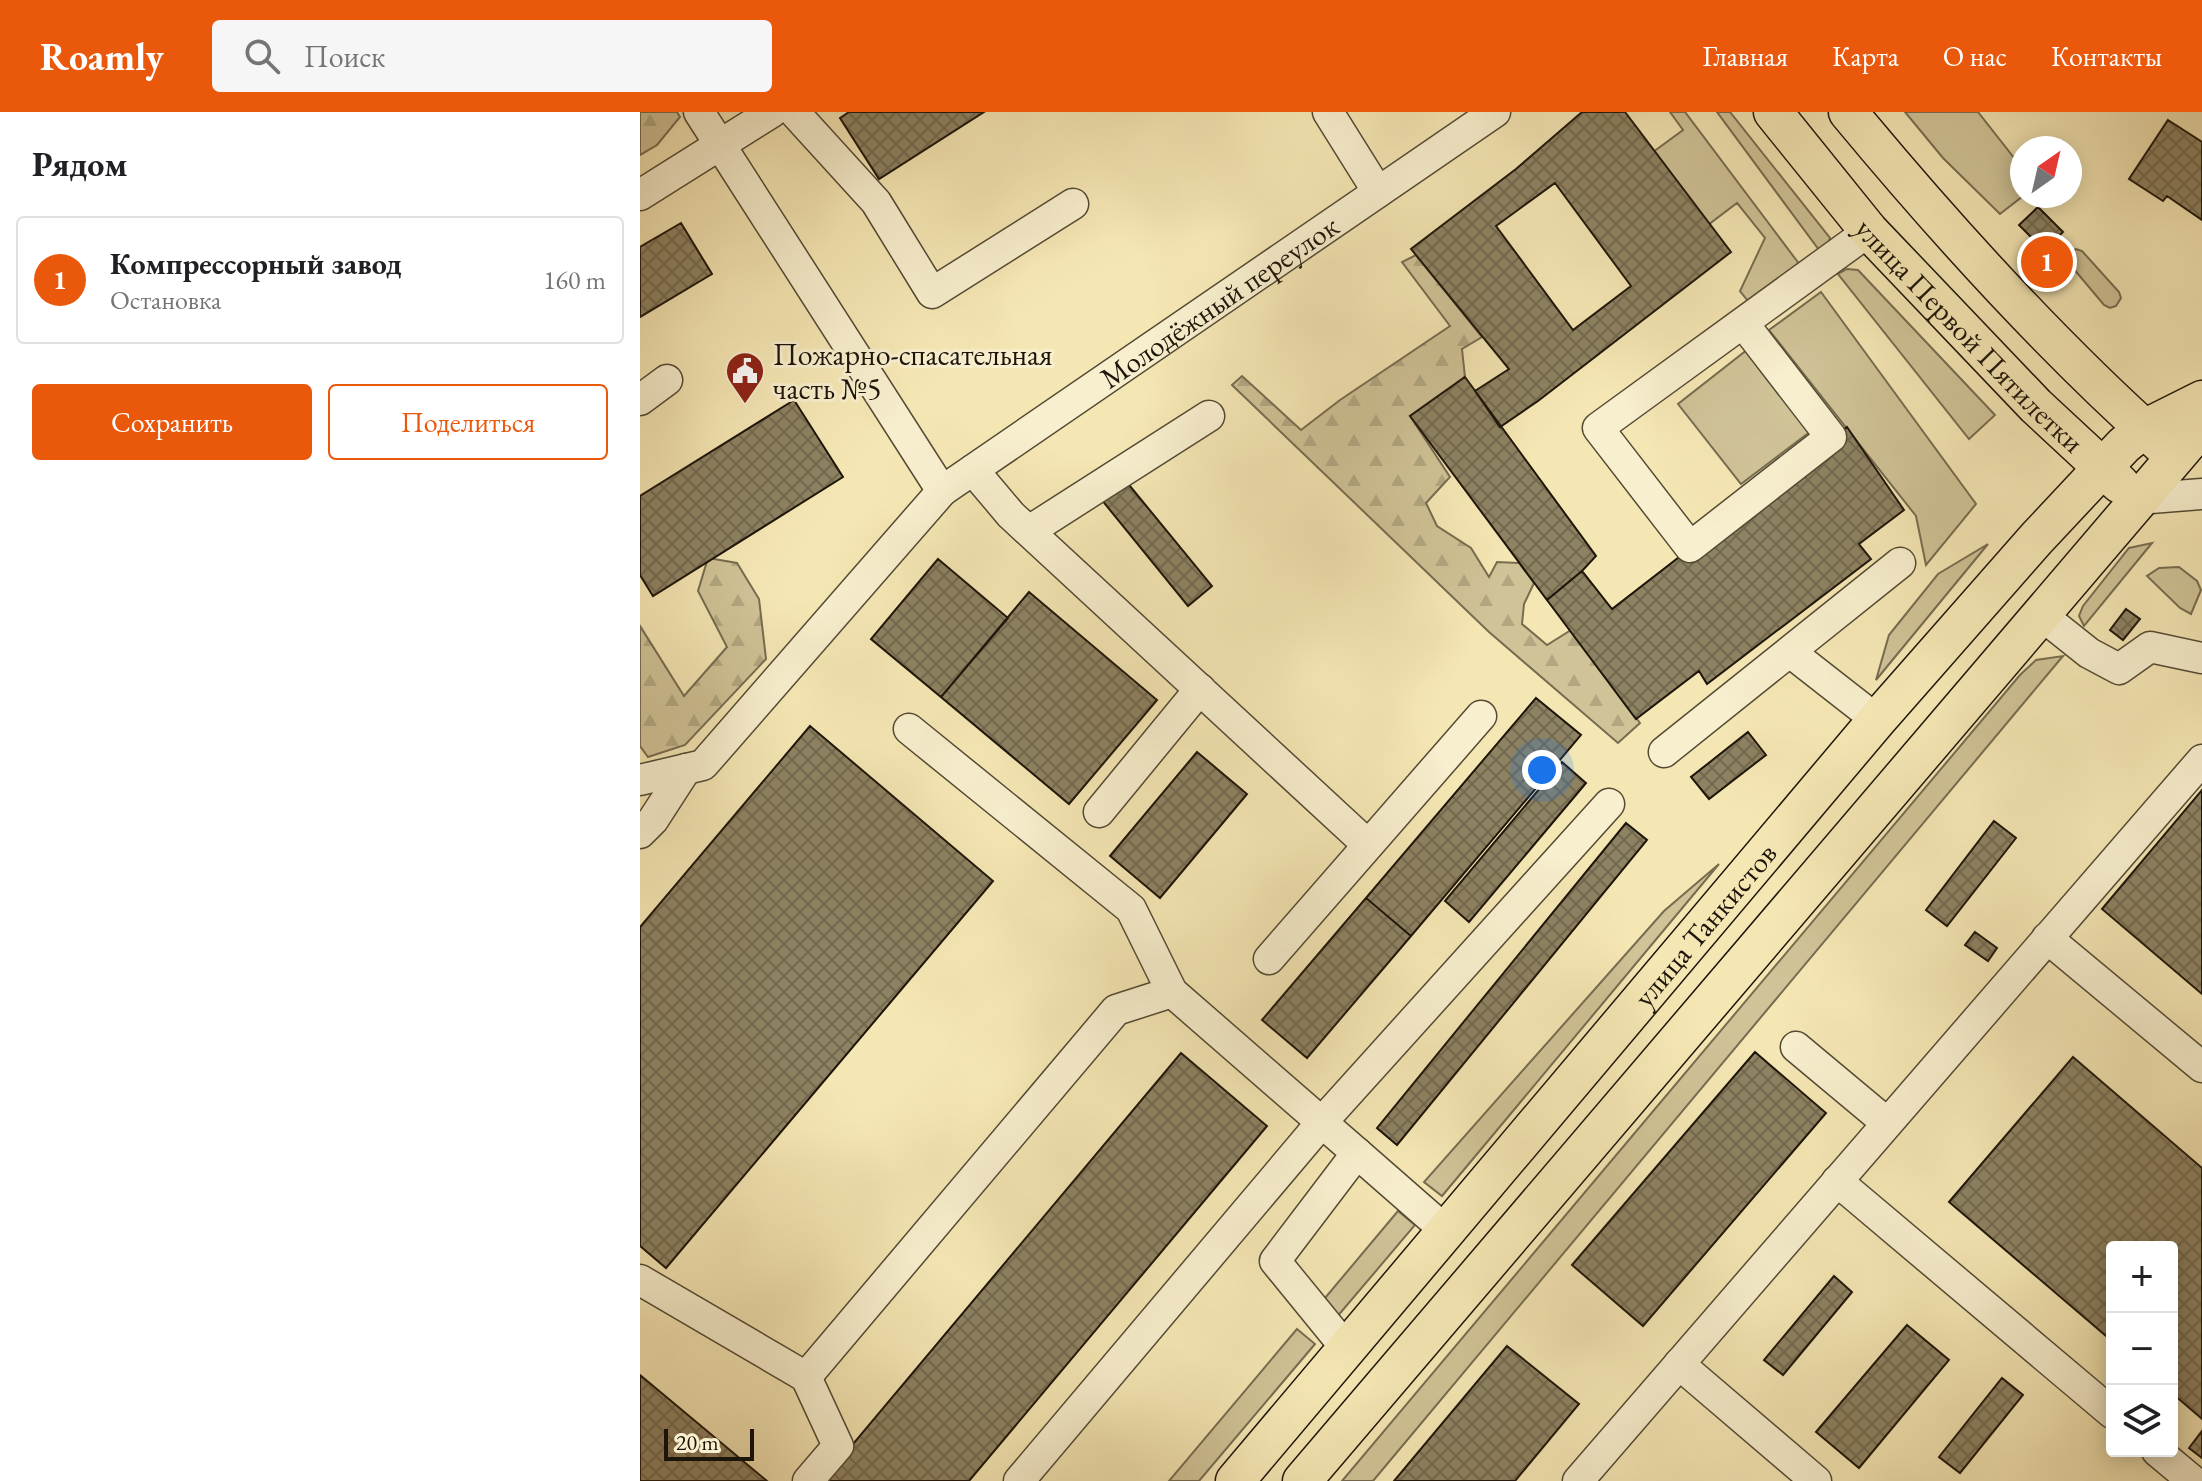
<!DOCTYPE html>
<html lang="ru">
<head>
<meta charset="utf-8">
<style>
  :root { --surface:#fff; --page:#f6f6f6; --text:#202124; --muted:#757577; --line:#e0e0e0; --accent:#ea580c }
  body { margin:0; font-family:"EB Garamond",serif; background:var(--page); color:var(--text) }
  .controls { position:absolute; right:24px; bottom:24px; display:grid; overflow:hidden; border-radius:8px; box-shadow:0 4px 20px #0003 }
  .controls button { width:72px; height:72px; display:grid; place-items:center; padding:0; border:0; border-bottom:2px solid var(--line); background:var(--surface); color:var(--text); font:40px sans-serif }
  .compass { position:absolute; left:1370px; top:24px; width:72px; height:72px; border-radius:50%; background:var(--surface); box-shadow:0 4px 20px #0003; rotate:34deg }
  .scale { position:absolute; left:24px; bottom:20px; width:90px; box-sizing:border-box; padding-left:8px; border:4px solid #1d150a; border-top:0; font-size:22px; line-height:28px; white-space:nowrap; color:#1d150a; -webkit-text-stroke:6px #f8efce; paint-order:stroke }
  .you { position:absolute; left:902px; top:658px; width:28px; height:28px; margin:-20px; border:6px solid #fff; border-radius:50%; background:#1a73e8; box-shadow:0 0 0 12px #1a73e833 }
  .badge { display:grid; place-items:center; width:52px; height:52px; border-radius:50%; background:var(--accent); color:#fff; font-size:26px; font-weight:700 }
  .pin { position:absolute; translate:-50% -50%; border:4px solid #fff; box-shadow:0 2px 8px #0006 }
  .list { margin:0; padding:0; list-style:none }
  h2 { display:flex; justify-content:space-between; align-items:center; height:104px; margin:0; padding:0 32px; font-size:34px }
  h2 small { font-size:26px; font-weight:400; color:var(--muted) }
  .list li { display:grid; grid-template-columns:52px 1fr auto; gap:24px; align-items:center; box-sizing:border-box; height:128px; margin:0 16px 16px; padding:0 16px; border:2px solid var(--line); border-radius:8px }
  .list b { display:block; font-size:30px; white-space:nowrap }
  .list p { margin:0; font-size:26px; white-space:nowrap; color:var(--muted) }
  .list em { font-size:26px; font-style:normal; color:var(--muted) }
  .actions { display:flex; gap:16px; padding:24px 32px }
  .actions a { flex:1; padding:18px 0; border:2px solid var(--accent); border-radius:8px; text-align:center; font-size:28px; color:var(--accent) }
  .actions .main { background:var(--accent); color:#fff }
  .icon { flex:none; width:44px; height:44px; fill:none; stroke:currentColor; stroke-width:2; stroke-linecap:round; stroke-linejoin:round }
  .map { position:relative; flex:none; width:1562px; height:1369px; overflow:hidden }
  header { display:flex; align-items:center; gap:48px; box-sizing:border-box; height:112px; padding:0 40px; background:var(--accent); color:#fff }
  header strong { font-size:38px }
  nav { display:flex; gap:44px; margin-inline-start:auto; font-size:28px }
  .search { width:560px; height:72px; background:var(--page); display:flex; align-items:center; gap:20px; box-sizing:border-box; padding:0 28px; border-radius:8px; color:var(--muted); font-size:30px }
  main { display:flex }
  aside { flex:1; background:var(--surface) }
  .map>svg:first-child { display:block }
  .grass { fill:#d0c397; stroke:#766c50; stroke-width:2 }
  .forest { fill:url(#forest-firs); stroke:#766c50; stroke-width:2 }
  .building { fill:url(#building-cross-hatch); stroke:#1d150a; stroke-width:2; fill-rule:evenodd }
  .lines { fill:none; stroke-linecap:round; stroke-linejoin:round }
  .minor-casing { stroke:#534a34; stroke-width:33 }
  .major-casing { stroke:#1d150a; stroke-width:41 }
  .minor { stroke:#f8efce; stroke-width:30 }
  .major { stroke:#f5e7b4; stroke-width:38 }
  .labels { text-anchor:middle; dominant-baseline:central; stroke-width:6; stroke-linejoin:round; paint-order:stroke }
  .street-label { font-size:30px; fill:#1d150a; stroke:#f8efce }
  .poi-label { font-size:30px; fill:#1d150a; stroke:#f8efce; text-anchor:start }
</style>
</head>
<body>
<header>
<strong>Roamly</strong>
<div class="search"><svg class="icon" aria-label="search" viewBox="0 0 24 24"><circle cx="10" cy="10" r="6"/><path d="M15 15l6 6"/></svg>Поиск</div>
<nav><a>Главная</a><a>Карта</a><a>О нас</a><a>Контакты</a></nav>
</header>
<main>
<aside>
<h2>Рядом<small></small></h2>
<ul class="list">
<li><span class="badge">1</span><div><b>Компрессорный завод</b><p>Остановка</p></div><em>160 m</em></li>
</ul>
<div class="actions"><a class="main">Сохранить</a><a>Поделиться</a></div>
</aside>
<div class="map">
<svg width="1562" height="1369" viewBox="0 0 1562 1369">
  <defs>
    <pattern id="forest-firs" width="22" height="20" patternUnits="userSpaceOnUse" patternTransform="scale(2)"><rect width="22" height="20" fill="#d0c397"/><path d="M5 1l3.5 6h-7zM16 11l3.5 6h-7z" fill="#b2a781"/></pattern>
    <pattern id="building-cross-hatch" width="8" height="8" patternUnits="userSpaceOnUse" patternTransform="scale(2)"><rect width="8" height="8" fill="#8d8262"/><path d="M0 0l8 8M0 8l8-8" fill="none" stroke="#73694f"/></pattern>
  </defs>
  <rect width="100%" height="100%" fill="#f5e7b4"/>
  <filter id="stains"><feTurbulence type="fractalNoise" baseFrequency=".0025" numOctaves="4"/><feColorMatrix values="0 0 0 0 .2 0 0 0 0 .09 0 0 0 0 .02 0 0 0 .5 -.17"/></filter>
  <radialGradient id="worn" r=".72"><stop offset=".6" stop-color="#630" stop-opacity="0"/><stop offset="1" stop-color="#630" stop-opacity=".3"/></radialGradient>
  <!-- grass -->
  <path class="grass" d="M1030,0H1045L1163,157L1112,194L1100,179L1125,126L1097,91L1060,119L1005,46L1043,18Z
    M1077,0H1090L1190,126L1186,140L1182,142Z
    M1265,0H1338L1382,56L1383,84L1360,102L1303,46Z
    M1436,137L1442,139L1479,180L1481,186L1476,194L1470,196L1464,193L1427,149L1430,140Z
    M1207,157L1218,158L1355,303L1329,327L1198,162Z
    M1181,180L1336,392L1286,453L1276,404L1129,218Z
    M1112,234L1175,316L1101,372L1038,292Z
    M1512,431L1444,514L1439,504L1443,494L1489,436Z
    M1348,432L1236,568L1249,523L1298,462Z
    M1539,455L1557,469L1561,478L1551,502L1540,496L1507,464L1519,456Z
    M1423,544L733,1369H702L1380,563L1396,548Z
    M1079,752L802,1084L784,1070L1024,799Z
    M758,1099L775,1113L696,1206L680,1192Z
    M657,1217L675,1232L559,1369H529Z"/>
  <!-- forest -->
  <path class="forest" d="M0,0H37L40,5L17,33L0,43Z
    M776,143L842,225L822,237L825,265L770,304L810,365L786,391L797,414L831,436L849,465L857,450L879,451L894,471L884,492L882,512L907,533L931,518L1000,611L978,631L849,520L592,273L602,264L661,318L700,288L810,214L762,150Z
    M68,446L97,451L119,487L126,547L45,633L8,645L0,634V514L44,584L87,535L58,479Z"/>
  <!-- building -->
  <path class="building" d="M209,0H344L239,67L200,6Z
    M942,0H985L1091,140L898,289L860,315L835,279L869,257L771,137L876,57ZM915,71L991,174L933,218L856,114Z
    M1528,8L1562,30V108L1527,84L1523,89L1489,67Z
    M1398,95L1423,120L1404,138L1379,113Z
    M41,111L72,162L0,205V135Z
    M825,265L956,444L942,459L907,488L770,304Z
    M154,288L203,365L13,484L0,463V384Z
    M1207,315L1264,398L1219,432L1231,447L1067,572L1059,559L996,607L907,488L942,459L972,497Z
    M485,368L572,474L548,494L461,387Z
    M298,447L368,506L301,585L231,527Z
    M389,480L517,588L429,692L301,585Z
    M1486,497L1500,507L1483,528L1470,518Z
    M896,586L941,623L771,824L726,786Z
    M170,614L353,769L26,1156L0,1134V815Z
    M1108,620L1126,643L1069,687L1051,665Z
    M557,640L607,682L520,786L470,744Z
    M922,650L946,671L829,810L805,789Z
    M1562,678V882L1462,797Z
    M1354,709L1376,726L1307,814L1286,798Z
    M986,711L1007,728L757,1033L737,1016Z
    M726,786L771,824L667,946L622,908Z
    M1335,820L1357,836L1348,849L1325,833Z
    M1115,940L1186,1001L1003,1214L932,1153Z
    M541,941L627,1014L329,1369H182Z
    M1433,945L1562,1056V1307L1532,1281V1135H1472V1229L1309,1090Z
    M1194,1164L1212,1180L1143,1263L1124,1248Z
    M1267,1213L1309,1248L1219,1356L1176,1320Z
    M867,1234L939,1292L875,1369H754Z
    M0,1263L127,1369H0Z
    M1362,1266L1383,1283L1320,1361L1299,1345Z
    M1562,1319V1346L1549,1336Z"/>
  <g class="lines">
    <defs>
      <g id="minor">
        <path d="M59,0L302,379"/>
        <path d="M154,0L236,90L292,181L433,92"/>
        <path d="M688,0L738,80"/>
        <path d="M0,83L132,0"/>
        <path d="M1103,211L1191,325L1050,435L958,316C1049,250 1139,184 1229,119"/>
        <path d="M0,288L27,268"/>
        <path d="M333,358L371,403L728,733"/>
        <path d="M1498,387L1562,382"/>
        <path d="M389,419L569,304"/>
        <path d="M1400,502L1449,541L1479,557L1510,535L1562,546"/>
        <path d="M1150,540L1237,608"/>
        <path d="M269,617L491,797L532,880L717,1041"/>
        <path d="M1024,640L1260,451"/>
        <path id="s1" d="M0,668L63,653L302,379L855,0"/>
        <path d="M459,700L560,577"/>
        <path d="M0,721L13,708L46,657"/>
        <path d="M1407,826L1562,955"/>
        <path d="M629,847L841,604"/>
        <path d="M1156,935L1247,1011"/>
        <path d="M1197,1069L1472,1301"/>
        <path d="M0,1168L166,1265L476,898L532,880"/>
        <path d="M706,1236L635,1149L717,1041L805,1118"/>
        <path d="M1039,1252L1176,1369"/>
        <path d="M166,1265L198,1334L168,1369"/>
        <path d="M1517,1339L1553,1369"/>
        <path d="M379,1369L682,1010L969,692"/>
        <path d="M938,1369L1562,648"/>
      </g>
      <g id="major">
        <path id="s2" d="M1133,0L1229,119L1396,294L1480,372"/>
        <path d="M1208,0C1305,117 1408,231 1521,332"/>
        <path id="s3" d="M595,1369L1237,608L1396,427L1484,333L1504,317L1562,288"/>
        <path d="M662,1369L1562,314"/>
      </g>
    </defs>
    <!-- minor casing -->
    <use href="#minor" class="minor-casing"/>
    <!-- major casing -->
    <use href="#major" class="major-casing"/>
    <!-- minor -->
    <use href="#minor" class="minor"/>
    <!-- major -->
    <use href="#major" class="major"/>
  </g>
  <!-- icons -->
  <defs>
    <symbol id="civic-pin" viewBox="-11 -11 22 30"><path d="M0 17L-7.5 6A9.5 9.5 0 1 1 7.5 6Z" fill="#8f2418" stroke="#f8efce"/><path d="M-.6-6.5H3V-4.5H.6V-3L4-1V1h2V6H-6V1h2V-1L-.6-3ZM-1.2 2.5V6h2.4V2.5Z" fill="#fff"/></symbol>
  </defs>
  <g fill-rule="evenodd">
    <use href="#civic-pin" x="83" y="237" width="44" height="60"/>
  </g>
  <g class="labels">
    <!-- street labels -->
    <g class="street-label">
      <text stroke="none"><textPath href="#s1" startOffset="764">Молодёжный переулок</textPath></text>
      <text stroke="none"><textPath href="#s2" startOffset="298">улица Первой Пятилетки</textPath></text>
      <text stroke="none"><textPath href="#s3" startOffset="728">улица Танкистов</textPath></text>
    </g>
    <!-- poi labels -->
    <g class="poi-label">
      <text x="133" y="242">Пожарно-спасательная<tspan x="133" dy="34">часть №5</tspan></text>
    </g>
  </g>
  <rect width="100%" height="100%" filter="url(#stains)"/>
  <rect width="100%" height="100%" fill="url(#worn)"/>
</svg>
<div class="controls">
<button>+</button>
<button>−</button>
<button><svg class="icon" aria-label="layers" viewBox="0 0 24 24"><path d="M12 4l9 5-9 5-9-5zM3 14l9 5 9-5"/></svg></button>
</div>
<svg class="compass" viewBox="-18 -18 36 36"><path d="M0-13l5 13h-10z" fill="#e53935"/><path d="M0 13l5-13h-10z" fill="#757577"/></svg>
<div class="scale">20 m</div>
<div class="you"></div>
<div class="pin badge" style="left:1407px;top:150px">1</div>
</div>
</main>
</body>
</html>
